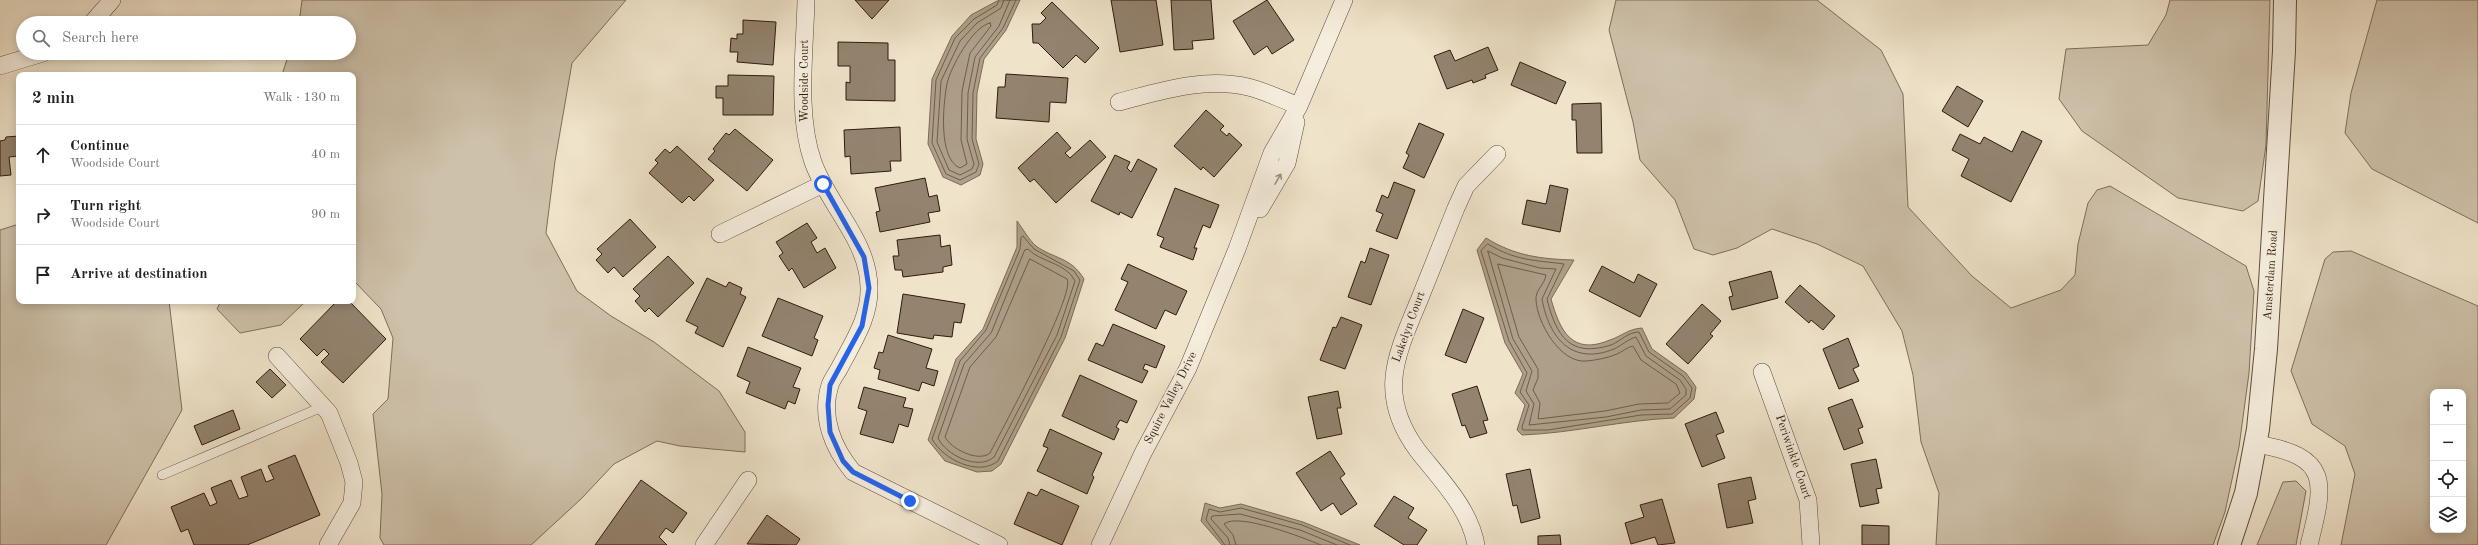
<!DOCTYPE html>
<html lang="en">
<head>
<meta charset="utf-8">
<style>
  :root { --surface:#fff; --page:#f2f2f2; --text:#222; --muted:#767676; --line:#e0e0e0 }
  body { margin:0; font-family:"Old Standard TT",serif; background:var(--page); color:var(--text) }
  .controls { position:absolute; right:12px; bottom:12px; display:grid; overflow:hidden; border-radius:8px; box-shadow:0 2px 10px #0003 }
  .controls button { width:36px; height:36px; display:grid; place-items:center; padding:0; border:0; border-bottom:1px solid var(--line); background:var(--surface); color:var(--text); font:20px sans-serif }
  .stop { position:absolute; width:12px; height:12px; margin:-9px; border:3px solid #2563eb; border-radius:50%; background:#fff }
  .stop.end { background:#2563eb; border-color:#fff; box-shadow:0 1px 4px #0008 }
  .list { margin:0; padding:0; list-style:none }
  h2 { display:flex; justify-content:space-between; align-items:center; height:52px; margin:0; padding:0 16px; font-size:17px }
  h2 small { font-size:13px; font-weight:400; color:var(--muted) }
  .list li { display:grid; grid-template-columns:26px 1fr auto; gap:12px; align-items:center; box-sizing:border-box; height:60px; padding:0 16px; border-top:1px solid var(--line) }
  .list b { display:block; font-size:15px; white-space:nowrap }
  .list p { margin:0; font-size:13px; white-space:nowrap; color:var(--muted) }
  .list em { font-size:13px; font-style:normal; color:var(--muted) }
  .icon { flex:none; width:22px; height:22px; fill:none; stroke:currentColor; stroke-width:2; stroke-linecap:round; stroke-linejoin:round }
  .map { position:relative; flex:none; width:2478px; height:545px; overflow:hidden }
  .search { position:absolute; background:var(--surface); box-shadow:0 2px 10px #0003; left:16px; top:16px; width:340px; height:44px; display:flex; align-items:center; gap:10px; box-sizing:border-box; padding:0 14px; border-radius:22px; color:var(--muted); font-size:15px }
  .panel { position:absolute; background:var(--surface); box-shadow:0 2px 10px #0003; left:16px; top:72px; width:340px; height:232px; border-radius:8px }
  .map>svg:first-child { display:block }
  .green { fill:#cec1aa; stroke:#7e6e5b; fill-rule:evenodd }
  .water { fill:#ae9f89; stroke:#7b6a57 }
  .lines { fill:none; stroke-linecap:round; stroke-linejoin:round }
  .shore { stroke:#6e5d4a; stroke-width:1 }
  .building { fill:#93836f; stroke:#2f1b0c }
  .service-casing { stroke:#5f4d3c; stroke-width:10 }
  .minor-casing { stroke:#5f4d3c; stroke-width:18 }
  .tertiary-casing { stroke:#5f4d3c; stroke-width:24 }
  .service { stroke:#f5eddd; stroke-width:9 }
  .minor { stroke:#f5eddd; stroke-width:17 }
  .tertiary { stroke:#f5eddd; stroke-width:22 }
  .oneway { stroke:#9c8e7f }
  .route { stroke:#2563eb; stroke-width:5 }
  .labels { text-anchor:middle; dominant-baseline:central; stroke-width:4; stroke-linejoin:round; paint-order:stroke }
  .street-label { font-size:12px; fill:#2f1b0c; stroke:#f5eddd }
</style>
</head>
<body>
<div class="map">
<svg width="2478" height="545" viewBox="0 0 2478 545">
  <rect width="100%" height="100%" fill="#efe3ca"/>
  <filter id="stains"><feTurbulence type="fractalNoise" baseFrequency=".005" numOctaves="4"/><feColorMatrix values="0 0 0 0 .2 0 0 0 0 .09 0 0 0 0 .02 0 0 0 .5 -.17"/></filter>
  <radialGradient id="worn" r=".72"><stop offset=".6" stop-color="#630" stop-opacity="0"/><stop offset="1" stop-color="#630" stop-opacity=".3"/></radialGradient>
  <!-- green -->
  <path class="green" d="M302,0H626L572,63L555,161L546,233L577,291L611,316L654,342L719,391L745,432V452L680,446L657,441L614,464L581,499L531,545H384L380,538L382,494L373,414L388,399L393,338L381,309L353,280V75H282L289,53H349V23H299Z
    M1616,0H1817L1881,50L1903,94L1908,207L1972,276L2011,308L2061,290L2075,275L2078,244L2088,203L2097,190L2110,186L2246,266L2254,291L2249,373L2239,447L2225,512L2213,545H1936L1939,493L1921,442L1913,375L1902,331L1863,266L1817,244L1772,229L1737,248L1713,255L1694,249L1675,200L1640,160L1633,122L1609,30Z
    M2170,0H2270L2266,145L2258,201L2243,211L2178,198L2082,131L2059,99L2066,49L2148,45L2166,15Z
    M2377,0H2478V223L2372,169L2345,133L2351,93Z
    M19,224V301H169L182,410L106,545H0V230Z
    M2351,251L2478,306V545H2341L2355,474L2345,446L2312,424L2291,371L2325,259L2333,252ZM2433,392H2463V530H2433Z
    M221,301H306L281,325L240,333L217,309Z
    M2296,481L2306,491L2296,545H2257L2283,482Z"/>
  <!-- water -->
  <path class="water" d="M1020,0L1006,30L984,59L977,93L976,139L983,164L980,175L961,185L943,177L928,144L932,79L952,36L971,15L997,1Z
    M1017,221C1023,229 1029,240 1036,246C1054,259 1071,257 1084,279L1065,338L1001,464L992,471L977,472L945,461L928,440L956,359L983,329L1017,247Z
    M1486,238C1515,256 1541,259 1574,260L1551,299C1560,331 1572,356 1610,340C1622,336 1628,329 1642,328L1652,349L1686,373L1696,387L1694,399L1674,418C1623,420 1574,433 1522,435L1517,430L1525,405L1515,393L1523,374L1505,343L1477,250Z
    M1205,503L1220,508L1241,504L1303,522L1360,545H1222L1201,521Z"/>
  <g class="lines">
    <!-- shore -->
    <path class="shore" d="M999,0L997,5L974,19L955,38L936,80L932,143L946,174L960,180L976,172L979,164L972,139L973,93L980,58L1003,28L1016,0
      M1004,0L1001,8L977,23L960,41L941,81L937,142L949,170L960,175L972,169L974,164L967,139L968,93L975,57L999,26L1010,0
      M990,23L991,26L970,53L962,91L961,140L967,164L960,168C938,159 943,104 947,84C950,68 973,26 990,23Z
      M1023,236L1034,249L1074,271L1080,280L1061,337L998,461C978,477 943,459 932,439L960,361L986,330L1020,249L1021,238Z
      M1488,244C1516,261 1534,260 1564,264L1547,299C1556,336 1570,358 1611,345C1621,341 1628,332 1639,332L1649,352L1683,376L1692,388L1690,398L1672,414L1641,415L1548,430H1523L1522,427L1529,405L1520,392L1527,373L1509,341L1481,251Z
      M1025,250L1028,249C1040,262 1067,263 1075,281L1057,335L994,457C978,471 946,455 938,438L964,364L991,333Z
      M1488,251L1502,258L1540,268L1556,269L1542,299C1549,338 1572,366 1614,349C1621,346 1628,339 1636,337L1646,356L1680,380L1686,389V395L1670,409L1641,410L1606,417L1529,425L1534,404L1526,391L1532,371L1513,339Z
      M1030,259L1067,279C1076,294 1001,431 990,453C978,463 950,448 945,437L970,367L996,337Z
      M1498,264L1546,275C1545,284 1535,290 1536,300C1537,322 1560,364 1587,361C1596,360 1608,358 1617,354C1622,352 1627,347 1633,346L1641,360L1676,384L1680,393L1668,403L1639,404L1605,411L1538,419L1540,403L1533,390L1538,378V369L1519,337Z
      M1225,545L1206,520L1209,509L1220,512L1241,508L1302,525L1350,545
      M1230,545L1228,538L1211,519L1212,516L1240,514L1300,530L1337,545
      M1236,545L1233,535L1224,524C1238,512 1304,538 1321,545"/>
  </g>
  <!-- building -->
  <path class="building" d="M855,0H889L872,19Z
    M1111,0H1156L1163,45L1120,52Z
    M1171,0H1211L1214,39L1192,41L1193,49L1174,50Z
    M1267,0L1294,40L1272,54L1267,46L1254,55L1233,21Z
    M1052,2L1099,48L1085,63L1076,55L1063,68L1038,43H1033L1032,24H1040L1046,18L1041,13Z
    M743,20L776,22L773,65L737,62L738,52H730L731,38L737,39V34H743Z
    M838,42L888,43V60H895V101L846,100V82L850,83V66H838Z
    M1488,47L1498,70L1485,75L1486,78L1473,83L1472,80L1447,89L1434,56L1450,50L1455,61Z
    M1520,62L1566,82L1556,104L1511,85Z
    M1006,74L1068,78L1066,103L1050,102L1049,122L996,118L998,87H1005Z
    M728,75L774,76L773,115H723V98H716V86H728Z
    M1957,86L1983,101L1968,127L1942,111Z
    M1601,103L1602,153H1577L1576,120H1572V104Z
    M1206,110L1224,126L1220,130L1227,136L1229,133L1242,145L1214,177L1203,167L1201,170L1174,146Z
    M1419,123L1444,134L1424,178L1403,168L1409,155L1406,153Z
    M900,127L901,161H890L891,171L851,174L850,156L845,157L844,130Z
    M735,129L773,160L747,191L708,159L715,151L713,149L726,133L729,135Z
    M2022,131L2042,141L2011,202L1961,176L1969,159L1952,150L1960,134L1980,144L1984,137L2012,152Z
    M1057,132L1071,148L1065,153L1070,158L1090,140L1106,157L1056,203L1034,179L1030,182L1018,168Z
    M19,136V163L18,156L9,157L11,175L0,176V141L5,140L6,137Z
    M677,146L714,180L694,201L689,196L682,203L649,173L658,163L655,160L665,149L670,153Z
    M1115,155L1130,162L1127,168L1131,172L1138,159L1157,169L1132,218L1120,212L1119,215L1091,201Z
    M925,178L929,197L937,195L940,211L928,213L930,222L880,232L876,212L880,211L875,188Z
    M1394,182L1415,190L1397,239L1376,231L1383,214L1376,211L1382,195L1388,198Z
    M1550,185L1568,189L1560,232L1522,224L1527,200L1546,204Z
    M1175,188L1219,205L1210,228L1203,225L1194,248H1197L1193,260L1160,247L1164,238L1157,235Z
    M630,219L656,247L623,277L614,267L608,273L596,260L602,254L597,249Z
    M807,223L817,238L811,242L817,253L825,248L836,268L804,288L792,268L789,271L779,256L783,253L776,242Z
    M940,235L941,247L950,245L952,265L943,267V272L903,277L902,270H895L893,256H899L897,240Z
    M1370,248L1389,255L1371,305L1348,297L1361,261L1365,263Z
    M668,256L694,283L658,317L649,308L645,312L635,301L640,296L633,289Z
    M1128,264L1187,291L1176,315L1165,310L1156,329L1115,310L1128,282L1121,279Z
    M1602,266L1634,283L1638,274L1657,284L1640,317L1589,291Z
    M1771,271L1778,298L1732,310L1729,297L1733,296L1729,282Z
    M707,278L726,287L729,282L742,288L740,294L746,297L723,347L695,333L698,327L686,321Z
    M1800,285L1835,316L1823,330L1811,320L1809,323L1785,302Z
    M903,294L965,304L961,323L954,322L952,337L934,335L933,339L897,333Z
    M778,298L823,316L814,338L818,340L812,356L762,336Z
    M337,301H349L386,339L343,383L321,362L329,354L324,349L317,356L300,339Z
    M1702,304L1721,321L1710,334L1713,336L1688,364L1666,344Z
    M1463,309L1484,318L1466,363L1445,355Z
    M1341,317L1362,325L1345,369L1320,360L1333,327L1336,328Z
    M1113,324L1165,346L1156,368L1145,364L1143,369L1148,371L1142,383L1088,360L1096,343L1103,346Z
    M888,335L932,349L926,368L938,371L934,386L922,382L919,391L878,379L880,370L874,368L879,352L883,353Z
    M1848,338L1859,366L1853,369L1859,381L1839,389L1823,349Z
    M748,347L801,368L793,387L800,389L795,404L788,401L785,409L746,393L750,382L737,376Z
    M270,369L286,385L272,398L256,382Z
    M1080,375L1137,401L1127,423L1120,420L1116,427L1119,429L1114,440L1062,416Z
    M1477,386L1488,420L1483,421L1487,433L1470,438L1465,425L1462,426L1452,394Z
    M864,387L906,398L903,407L913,409L908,427L899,424L893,443L860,434L867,411L858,408Z
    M1338,391L1341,408H1337L1342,434L1317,439L1308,397Z
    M1852,399L1863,427L1858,429L1863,443L1844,450L1828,408Z
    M233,410L240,429L202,445L194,426Z
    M1716,412L1724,432L1716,435L1725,458L1702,467L1685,424Z
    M1050,429L1102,453L1092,475L1094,477L1087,494L1037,471L1048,448L1043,446Z
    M1330,451L1345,474L1340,478L1357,504L1341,515L1333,503L1321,511L1296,473Z
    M295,455L320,515L247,545H194L188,529L181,532L171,507L204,493L210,506L217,503L211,488L231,480L239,499L248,496L241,477L261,469L266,482L274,479L268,466Z
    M1876,459L1882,488L1876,489L1879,503L1860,507L1851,464Z
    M1530,469L1540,518L1521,523L1517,505L1513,506L1506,474Z
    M1751,477L1756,499L1748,501L1753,523L1727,528L1718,484Z
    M641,480L687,513L673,533L666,528L659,537L667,545H595Z
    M1041,489L1079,506L1062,545L1014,524L1028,492L1037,496Z
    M1394,496L1414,508L1408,518L1427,530L1417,545H1404L1374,526Z
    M1662,499L1675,543L1658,545L1655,537L1631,544L1625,523L1644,517L1640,505Z
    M767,515L800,539L796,545L747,544Z
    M1862,525L1889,526V545H1862Z
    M1560,535L1561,545H1538V536Z"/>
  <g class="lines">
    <defs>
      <path id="service" d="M162,475L322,407"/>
      <path id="minor" d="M806,0C805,51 796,114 813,162C828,205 869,241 869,288C870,317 853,342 840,367C837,373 832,379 830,385C820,417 833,448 853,472L999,545
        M92,23L112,0
        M0,66L43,53
        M1119,102C1162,91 1203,77 1248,87C1265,91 1283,100 1299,106
        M1260,209L1287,163L1296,122
        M720,234L823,184
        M277,356L329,413L349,463L354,482L352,503L328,545
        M1762,372L1808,500L1811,545
        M2256,444C2331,456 2325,482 2309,545
        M704,545L748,480
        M1100,545L1143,453L1188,368L1237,249L1272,153L1299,106L1344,0
        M1476,545C1470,509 1440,479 1418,451C1376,394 1396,356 1420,298C1432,268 1444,238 1456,208L1466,186L1497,154"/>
      <path id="tertiary" d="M2229,545L2246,493L2258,429L2266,349L2284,51L2285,0"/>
    </defs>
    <!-- service casing -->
    <use href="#service" class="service-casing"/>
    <!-- minor casing -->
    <use href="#minor" class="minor-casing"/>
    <!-- tertiary casing -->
    <use href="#tertiary" class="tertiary-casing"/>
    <!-- service -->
    <use href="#service" class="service"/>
    <!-- minor -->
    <use href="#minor" class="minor"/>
    <!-- tertiary -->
    <use href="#tertiary" class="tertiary"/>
  </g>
  <!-- one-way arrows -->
  <defs><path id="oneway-shaft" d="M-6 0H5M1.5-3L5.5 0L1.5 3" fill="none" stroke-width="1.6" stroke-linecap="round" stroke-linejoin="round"/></defs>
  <use class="oneway" href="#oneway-shaft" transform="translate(1278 179) rotate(-60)"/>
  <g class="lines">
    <!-- route -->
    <path class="route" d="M823,184L864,257L869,288L862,326L830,385L828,405L830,432L843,461L853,472L910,501"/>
  </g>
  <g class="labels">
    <!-- street labels -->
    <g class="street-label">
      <text transform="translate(805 81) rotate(-90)">Woodside Court</text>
      <text transform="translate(2271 275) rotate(-86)">Amsterdam Road</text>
      <text transform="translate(1409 327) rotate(-70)">Lakelyn Court</text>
      <text transform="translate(1171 398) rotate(-63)">Squire Valley Drive</text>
      <text transform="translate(1793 457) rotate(71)">Periwinkle Court</text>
    </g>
  </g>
  <rect width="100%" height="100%" filter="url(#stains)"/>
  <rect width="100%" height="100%" fill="url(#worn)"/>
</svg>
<div class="controls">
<button>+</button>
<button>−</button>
<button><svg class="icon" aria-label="locate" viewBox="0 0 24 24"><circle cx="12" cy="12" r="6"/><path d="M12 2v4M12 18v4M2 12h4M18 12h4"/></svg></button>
<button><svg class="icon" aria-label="layers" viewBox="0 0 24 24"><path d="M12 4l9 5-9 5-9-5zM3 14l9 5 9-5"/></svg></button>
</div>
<div class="stop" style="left:823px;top:184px"></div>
<div class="stop end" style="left:910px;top:501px"></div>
<div class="search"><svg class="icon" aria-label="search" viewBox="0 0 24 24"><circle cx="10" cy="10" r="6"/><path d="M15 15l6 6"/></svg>Search here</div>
<section class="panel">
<h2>2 min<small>Walk · 130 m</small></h2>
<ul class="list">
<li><svg class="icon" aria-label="ahead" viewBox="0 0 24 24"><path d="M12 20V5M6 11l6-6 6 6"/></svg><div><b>Continue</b><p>Woodside Court</p></div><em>40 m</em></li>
<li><svg class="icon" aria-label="right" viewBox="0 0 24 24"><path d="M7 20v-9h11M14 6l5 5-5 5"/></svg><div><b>Turn right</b><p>Woodside Court</p></div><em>90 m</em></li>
<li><svg class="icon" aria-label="arrive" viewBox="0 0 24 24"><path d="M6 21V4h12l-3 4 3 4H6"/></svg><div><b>Arrive at destination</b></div></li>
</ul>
</section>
</div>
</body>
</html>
